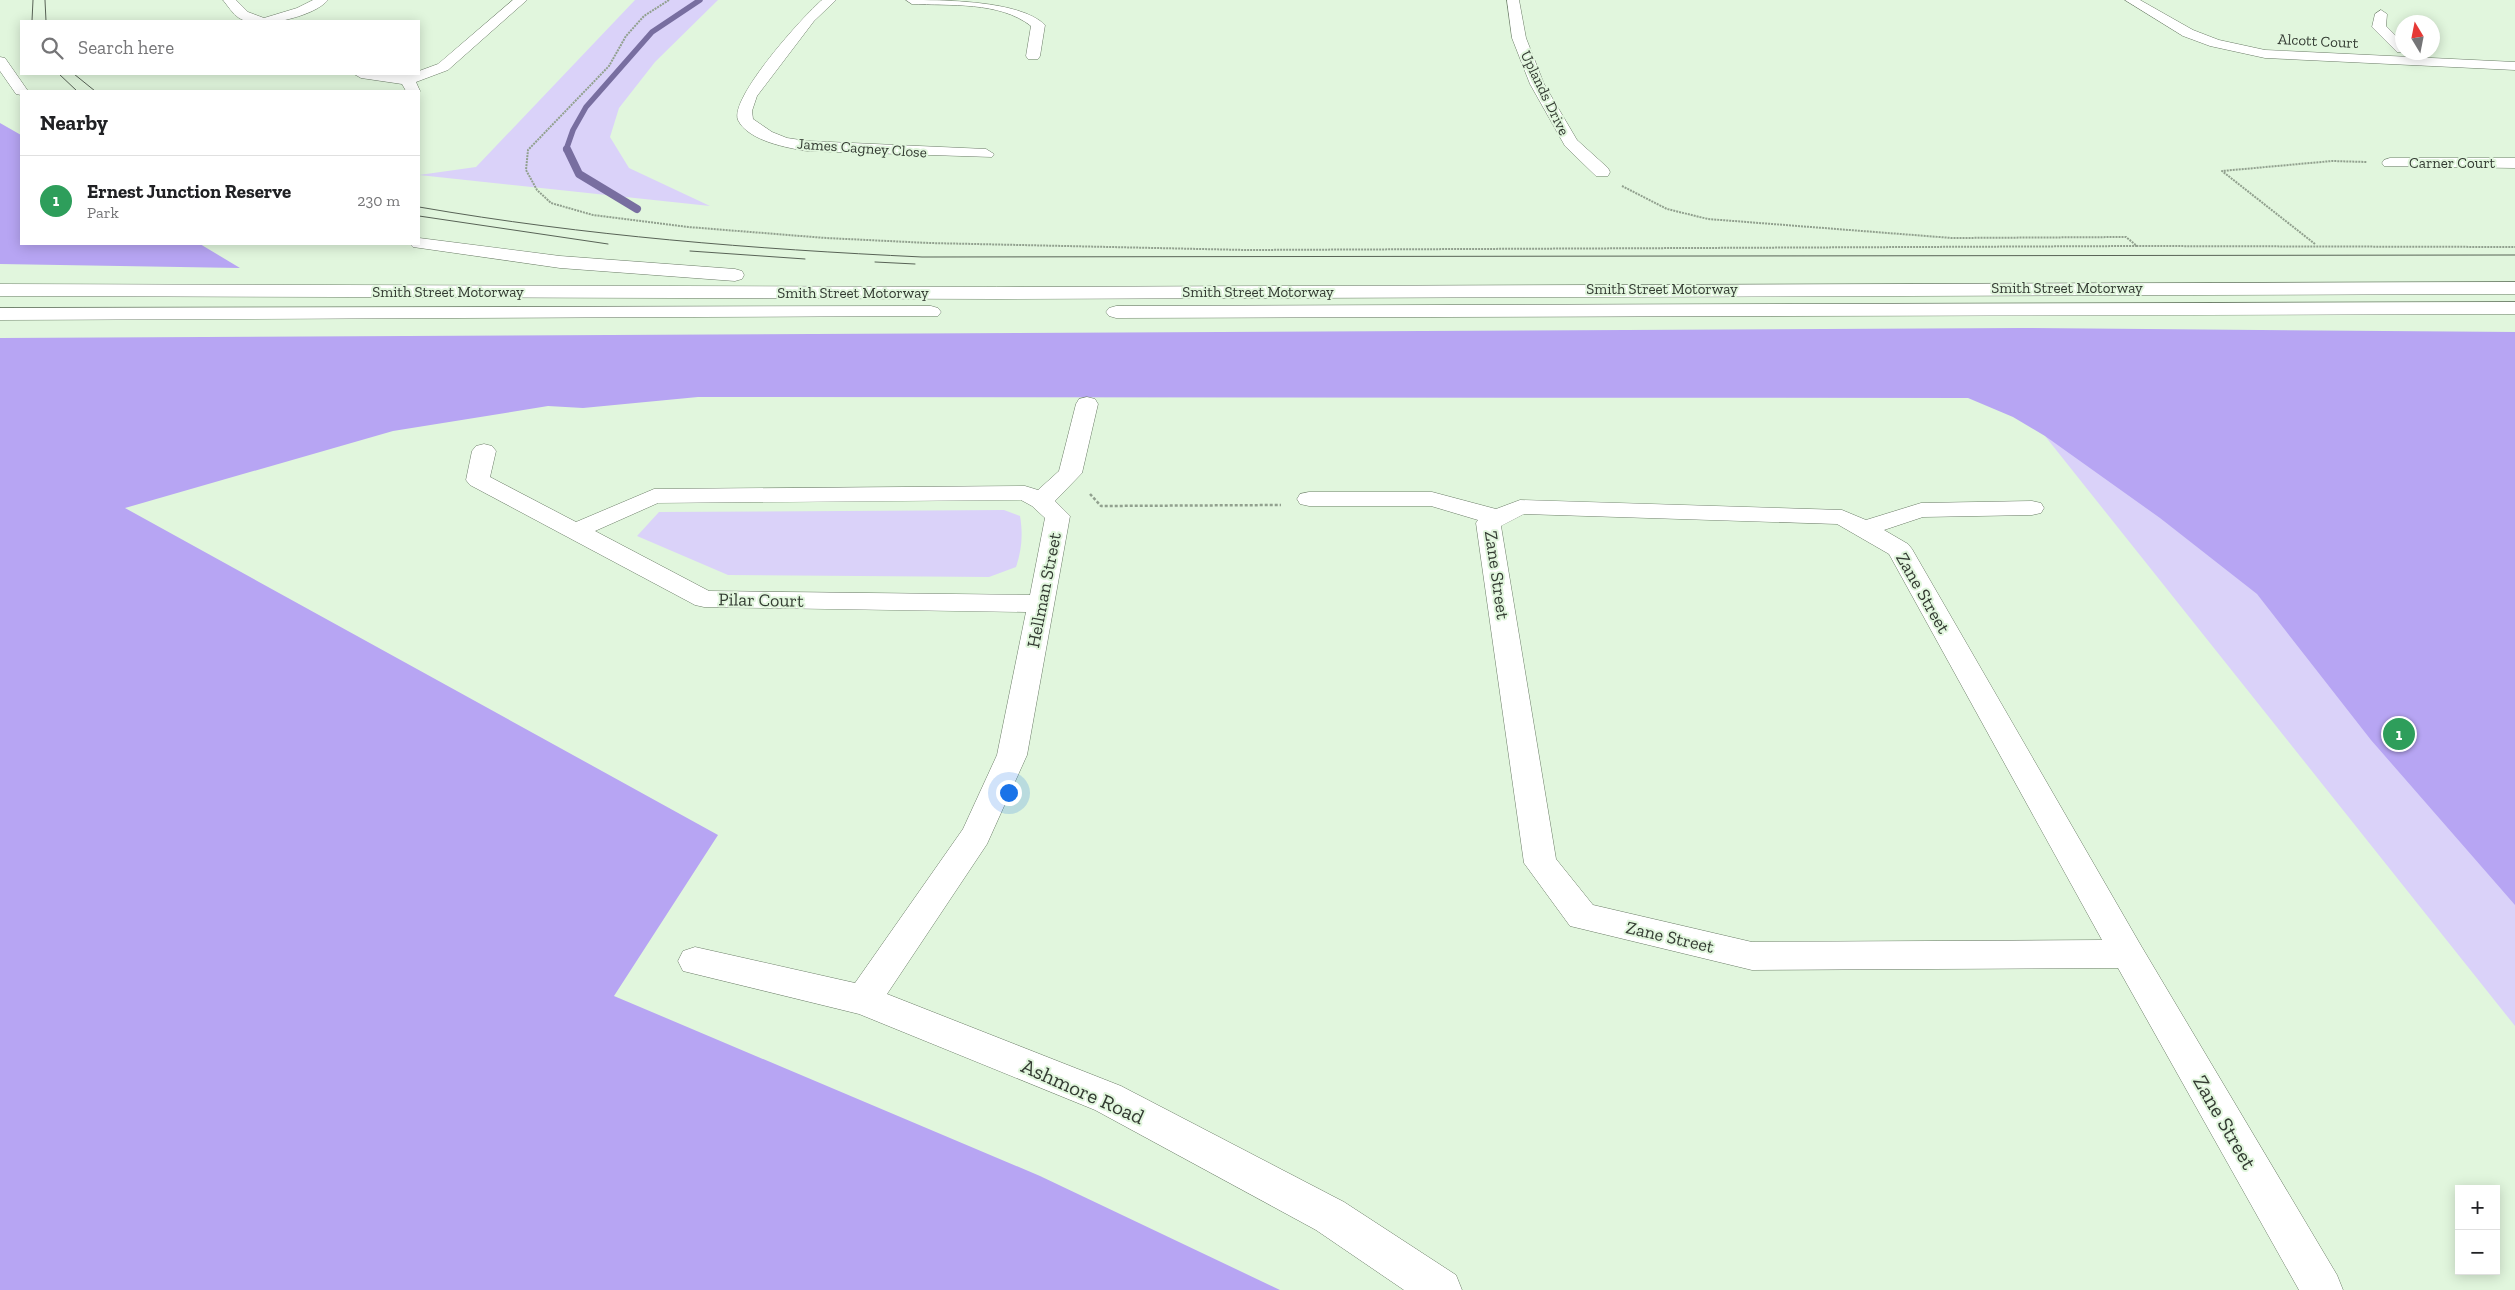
<!DOCTYPE html>
<html lang="en">
<head>
<meta charset="utf-8">
<style>
  :root { --surface:#fff; --page:#f6f6f6; --text:#202124; --muted:#757577; --line:#e0e0e0; --accent:#1a73e8 }
  body { margin:0; font-family:"Zilla Slab",serif; background:var(--page); color:var(--text) }
  .controls { position:absolute; right:15px; bottom:15px; display:grid; overflow:hidden; border-radius:0px; box-shadow:0 2px 12px #0003 }
  .controls button { width:45px; height:45px; display:grid; place-items:center; padding:0; border:0; border-bottom:1px solid var(--line); background:var(--surface); color:var(--text); font:25px sans-serif }
  .compass { position:absolute; left:2395px; top:15px; width:45px; height:45px; border-radius:50%; background:var(--surface); box-shadow:0 2px 12px #0003; rotate:350deg }
  .you { position:absolute; left:1008px; top:792px; width:18px; height:18px; margin:-12px; border:4px solid #fff; border-radius:50%; background:#1a73e8; box-shadow:0 0 0 8px #1a73e833 }
  .badge { display:grid; place-items:center; width:32px; height:32px; border-radius:50%; background:var(--accent); color:#fff; font-size:16px; font-weight:700 }
  .pin { position:absolute; translate:-50% -50%; border:2px solid #fff; box-shadow:0 1px 5px #0006 }
  .list { margin:0; padding:0; list-style:none }
  h2 { display:flex; justify-content:space-between; align-items:center; height:65px; margin:0; padding:0 20px; font-size:21px }
  h2 small { font-size:16px; font-weight:400; color:var(--muted) }
  .list li { display:grid; grid-template-columns:32px 1fr auto; gap:15px; align-items:center; box-sizing:border-box; height:90px; padding:0 20px; border-top:1px solid var(--line) }
  .list b { display:block; font-size:19px; white-space:nowrap }
  .list p { margin:0; font-size:16px; white-space:nowrap; color:var(--muted) }
  .list em { font-size:16px; font-style:normal; color:var(--muted) }
  .icon { flex:none; width:28px; height:28px; fill:none; stroke:currentColor; stroke-width:2; stroke-linecap:round; stroke-linejoin:round }
  .map { position:relative; flex:none; width:2515px; height:1290px; overflow:hidden }
  .search { position:absolute; background:var(--surface); box-shadow:0 2px 12px #0003; left:20px; top:20px; width:400px; height:55px; display:flex; align-items:center; gap:12px; box-sizing:border-box; padding:0 18px; border-radius:0px; color:var(--muted); font-size:19px }
  .panel { position:absolute; background:var(--surface); box-shadow:0 2px 12px #0003; left:20px; top:90px; width:400px; height:155px; border-radius:0px }
  .map>svg:first-child { display:block }
  .green { fill:#dad2f9 }
  .forest { fill:#b7a5f3 }
  .lines { fill:none; stroke-linecap:round; stroke-linejoin:round }
  .stream-far1 { stroke:#786ea0; stroke-width:5.5 }
  .stream { stroke:#786ea0; stroke-width:8 }
  .minor-casing { stroke:#6b7c67; stroke-width:1 }
  .highway-casing { stroke:#6b7c67; stroke-width:1 }
  .path-far1 { stroke:#91a08e; stroke-width:2; stroke-dasharray:2 1; stroke-linecap:butt }
  .path { stroke:#91a08e; stroke-width:2.5; stroke-dasharray:3 2; stroke-linecap:butt }
  .minor { fill:#fff; fill-rule:evenodd }
  .highway { fill:#fff; fill-rule:evenodd }
  .tram { stroke:#586356; stroke-width:1 }
  .labels { text-anchor:middle; dominant-baseline:central; stroke-width:4; stroke-linejoin:round; paint-order:stroke }
  .far-street-label { font-size:15px; fill:#333b32; stroke:#e1f6dd }
  .street-label { font-size:18px; fill:#333b32; stroke:#e1f6dd }
  .near-street-label { font-size:21px; fill:#333b32; stroke:#e1f6dd }
</style>
</head>
<body>
<div class="map">
<svg width="2515" height="1290" viewBox="0 0 2515 1290">
  <rect width="100%" height="100%" fill="#e1f6dd"/>
  <!-- green -->
  <path class="green" d="M635,0H718L655,62L619,108L610,137L629,168L710,206L419,175L476,167Z
    M2024,397L2515,441V1026L2045,436Z
    M1004,510L1020,516C1023,533 1022,550 1016,567L989,577L728,575L637,536L659,512Z"/>
  <!-- forest -->
  <path class="forest" d="M0,123L21,135V244H200L240,268L0,264Z
    M2019,328L2515,332V905L2371,740L2257,594L2160,518L2045,436L2013,417L1968,398L698,397L583,408L548,406L393,431L125,508L718,835L614,996L1040,1176L1280,1290H0V338Z"/>
  <g class="lines">
    <!-- stream-far1 -->
    <path class="stream-far1" d="M566,150L573,130L586,107L652,32L700,0"/>
    <!-- stream -->
    <path class="stream" d="M567,149L579,174L637,209"/>
    <defs>
      <path id="minor" d="M223,0H236L248,12L264,18L297,8L313,0H328C314,17 258,30 239,18C233,14 227,5 223,0Z
        M513,0H527L448,70L416,82L420,91L419,93V91H406L402,84L361,78L354,74H419V71L438,64Z
        M822,0H836L814,21L757,96L752,111L753,119L772,132L787,138L807,141L986,149L994,154L992,157L807,151C788,148 748,141 738,120C729,98 804,15 822,0Z
        M906,0C942,0 1020,0 1045,25L1040,56L1038,59H1028L1026,56L1031,26C999,1 950,6 912,4Z
        M1507,0H1519L1526,38L1544,84L1577,140L1608,168L1610,172L1608,176H1596L1565,146L1530,84L1512,38Z
        M2125,0H2140L2193,30L2219,40L2265,50L2515,62V70L2265,58L2210,46L2183,36Z
        M2381,10L2387,14L2386,26L2402,42V52H2404H2397L2372,27L2375,14Z
        M2390,158H2515V168L2384,166L2382,163L2384,160Z
        M1087,397L1095,399L1098,404L1082,473L1055,501L1070,516L1027,755L987,844L887,994L1121,1086L1344,1202L1456,1275L1462,1290H1404L1316,1230L1095,1110L859,1014L683,971L678,961L683,951L695,947L855,983L963,829L997,755L1026,612L704,607L695,605L470,485L466,480L472,451L476,446L484,444L492,446L496,451L490,477L576,522L654,489L1025,486L1038,490L1059,471L1076,404L1079,399ZM1021,500L1032,506L1045,518L1030,595L709,591L595,531L658,503Z
        M1309,492H1432L1496,509L1520,500L1842,510L1866,520L1921,503L2032,501L2041,503L2044,508L2041,513L2032,515L1923,517L1884,530L1908,544L1912,549L2140,944L2337,1275L2343,1290H2299L2118,968L1752,970L1570,926L1524,863L1476,523L1478,520L1431,506H1309L1300,504L1297,499L1300,494ZM1524,514L1837,524L1889,554L2102,940L1752,942L1593,905L1556,859L1501,526Z"/>
      <path id="highway" d="M0,57L5,58L28,91H21V95L16,94L0,71Z
        M419,238L560,256L735,269L742,271L744,275L742,279L735,281L560,268L413,247L410,244H419Z
        M2515,282V294L996,299L0,296V284L996,287Z
        M2515,302V314L1116,318L1109,316L1106,312L1109,308L1116,306Z
        M931,306L938,308L941,312L938,316L0,320V308Z"/>
    </defs>
    <!-- minor casing -->
    <use href="#minor" class="minor-casing"/>
    <!-- highway casing -->
    <use href="#highway" class="highway-casing"/>
    <!-- path-far1 -->
    <path class="path-far1" d="M669,0L644,16L626,36L609,66L528,150L526,170L537,190L551,203L593,215L688,227L826,238L929,243L1246,250L2137,246
      M1622,186L1667,209L1708,219L1952,238L2126,237L2137,246L2515,247
      M2315,244L2222,171L2332,161L2367,162"/>
    <!-- path -->
    <path class="path" d="M1090,494L1101,506L1281,505"/>
    <!-- minor -->
    <use href="#minor" class="minor"/>
    <!-- highway -->
    <use href="#highway" class="highway"/>
    <!-- tram -->
    <path class="tram" d="M45,0L46,21
      M32,21L33,0
      M59,74L77,91
      M74,74L95,91
      M419,207C586,236 753,249 922,257L2515,255
      M419,216L608,244
      M690,251L805,259
      M875,262L915,264"/>
  </g>
  <g class="labels">
    <!-- far-street labels -->
    <g class="far-street-label">
      <text transform="translate(2318 41) rotate(3)">Alcott Court</text>
      <text transform="translate(1545 93) rotate(64)">Uplands Drive</text>
      <text transform="translate(862 148) rotate(4)">James Cagney Close</text>
      <text x="2452" y="163">Carner Court</text>
      <text x="2067" y="288">Smith Street Motorway</text>
      <text x="1662" y="289">Smith Street Motorway</text>
      <text x="448" y="292">Smith Street Motorway</text>
      <text x="1258" y="292">Smith Street Motorway</text>
      <text x="853" y="293">Smith Street Motorway</text>
    </g>
    <!-- street labels -->
    <g class="street-label">
      <text transform="translate(1497 575) rotate(82)">Zane Street</text>
      <text transform="translate(1044 590) rotate(-79)">Hellman Street</text>
      <text transform="translate(1923 593) rotate(60)">Zane Street</text>
      <text transform="translate(761 600) rotate(1)">Pilar Court</text>
      <text transform="translate(1670 937) rotate(13)">Zane Street</text>
    </g>
    <!-- near-street labels -->
    <g class="near-street-label">
      <text transform="translate(1083 1091) rotate(24)">Ashmore Road</text>
      <text transform="translate(2225 1122) rotate(60)">Zane Street</text>
    </g>
  </g>
</svg>
<div class="controls">
<button>+</button>
<button>−</button>
</div>
<svg class="compass" viewBox="-18 -18 36 36"><path d="M0-13l5 13h-10z" fill="#e53935"/><path d="M0 13l5-13h-10z" fill="#757577"/></svg>
<div class="you"></div>
<div class="pin badge" style="left:2399px;top:734px;background:#2e9e5b">1</div>
<div class="search"><svg class="icon" aria-label="search" viewBox="0 0 24 24"><circle cx="10" cy="10" r="6"/><path d="M15 15l6 6"/></svg>Search here</div>
<section class="panel">
<h2>Nearby<small></small></h2>
<ul class="list">
<li><span class="badge" style="background:#2e9e5b">1</span><div><b>Ernest Junction Reserve</b><p>Park</p></div><em>230 m</em></li>
</ul>
</section>
</div>
</body>
</html>
